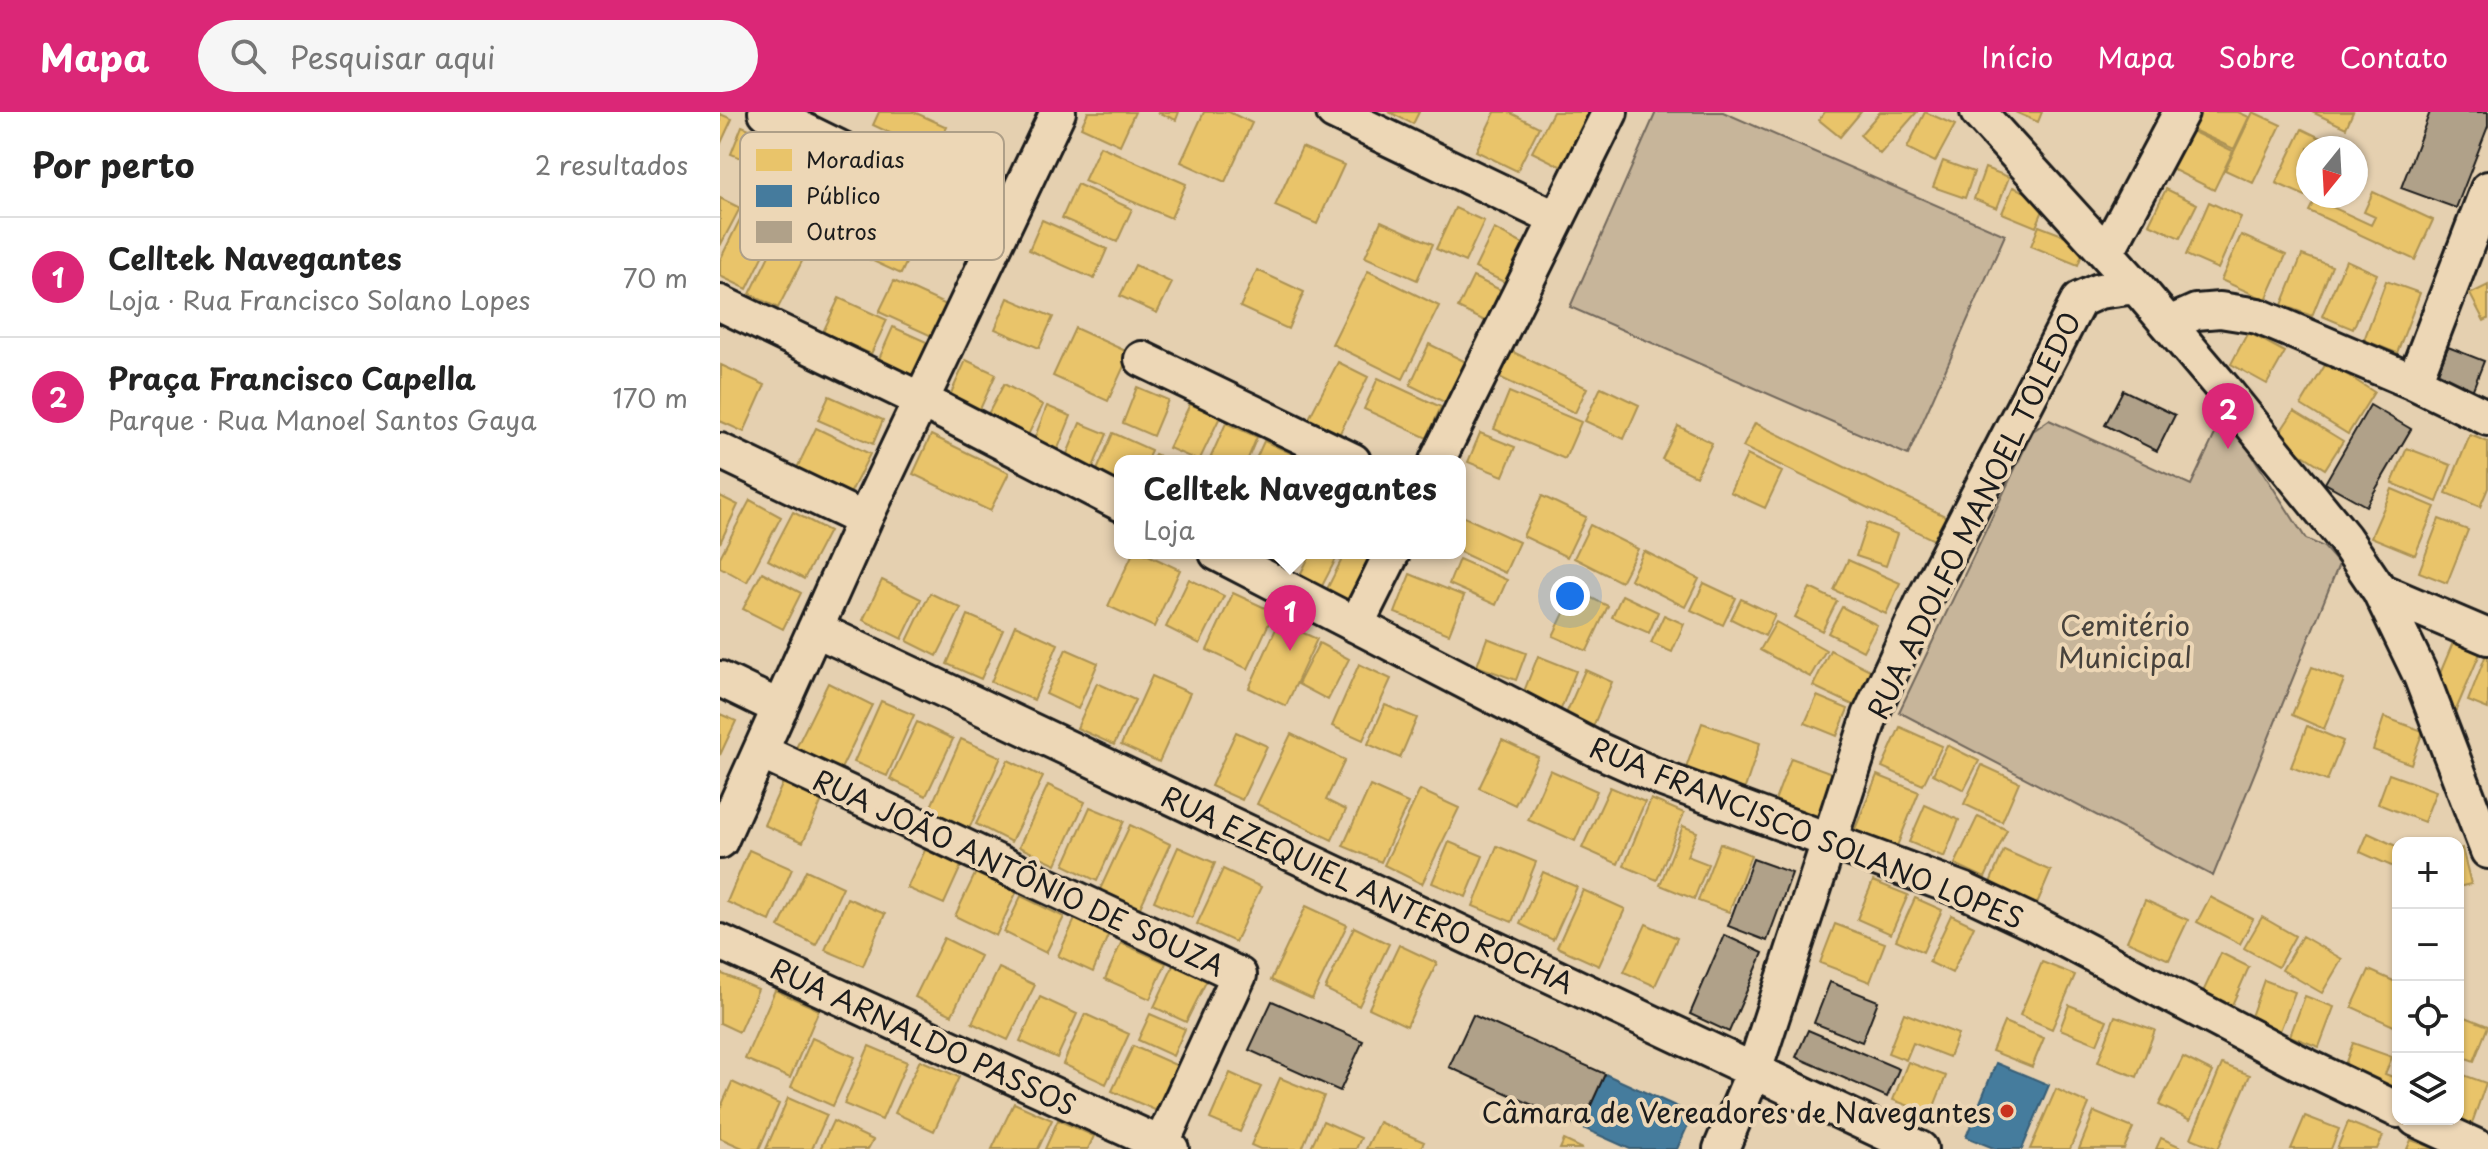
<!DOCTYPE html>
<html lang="pt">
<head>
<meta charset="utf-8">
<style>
  :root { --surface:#fff; --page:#f6f6f6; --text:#222; --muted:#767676; --line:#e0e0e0; --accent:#db2777 }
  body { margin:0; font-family:"Playpen Sans",sans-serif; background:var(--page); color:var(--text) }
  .controls { position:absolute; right:24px; bottom:24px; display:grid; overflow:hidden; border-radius:16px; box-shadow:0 2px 6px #0004 }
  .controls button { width:72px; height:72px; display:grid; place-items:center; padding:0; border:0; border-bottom:2px solid var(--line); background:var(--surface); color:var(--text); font:40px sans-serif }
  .compass { position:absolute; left:1576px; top:24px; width:72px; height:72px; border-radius:50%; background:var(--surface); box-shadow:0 2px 6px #0004; rotate:198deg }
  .you { position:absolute; left:850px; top:484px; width:28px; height:28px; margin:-20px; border:6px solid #fff; border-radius:50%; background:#1a73e8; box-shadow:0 0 0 12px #1a73e833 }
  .badge { display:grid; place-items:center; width:52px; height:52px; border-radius:50%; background:var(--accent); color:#fff; font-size:26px; font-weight:700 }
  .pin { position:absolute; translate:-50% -66px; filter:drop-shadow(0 2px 4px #0008) }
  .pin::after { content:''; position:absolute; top:42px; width:28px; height:24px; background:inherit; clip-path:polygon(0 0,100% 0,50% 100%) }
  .popup { position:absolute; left:394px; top:343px; width:352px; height:104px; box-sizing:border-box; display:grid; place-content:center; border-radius:16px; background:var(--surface); filter:drop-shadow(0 2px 6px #0005); font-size:26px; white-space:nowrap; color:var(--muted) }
  .popup b { font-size:30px; color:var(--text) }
  .popup::after { content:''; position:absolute; left:50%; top:100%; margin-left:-16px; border:16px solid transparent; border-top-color:var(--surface) }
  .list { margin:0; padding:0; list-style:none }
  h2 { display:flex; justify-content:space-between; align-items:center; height:104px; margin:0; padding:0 32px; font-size:34px }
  h2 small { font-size:26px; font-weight:400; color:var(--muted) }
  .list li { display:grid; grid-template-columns:52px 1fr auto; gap:24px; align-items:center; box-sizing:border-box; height:120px; padding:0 32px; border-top:2px solid var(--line) }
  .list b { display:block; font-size:30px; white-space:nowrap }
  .list p { margin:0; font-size:26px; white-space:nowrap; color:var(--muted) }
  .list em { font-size:26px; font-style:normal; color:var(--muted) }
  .icon { flex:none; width:44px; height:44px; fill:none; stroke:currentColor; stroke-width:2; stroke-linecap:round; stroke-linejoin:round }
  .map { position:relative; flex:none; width:1768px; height:1037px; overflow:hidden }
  header { display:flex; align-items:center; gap:48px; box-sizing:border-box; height:112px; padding:0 40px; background:var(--accent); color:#fff }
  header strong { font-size:38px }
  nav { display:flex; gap:44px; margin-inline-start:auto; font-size:28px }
  .search { width:560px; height:72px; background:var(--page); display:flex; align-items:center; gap:20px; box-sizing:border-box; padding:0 28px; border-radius:44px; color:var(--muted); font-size:30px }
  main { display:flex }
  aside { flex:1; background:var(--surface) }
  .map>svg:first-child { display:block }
  .green { fill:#c7b59a; stroke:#72685b; stroke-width:2 }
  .homes { fill:#e9c46a; stroke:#ac9253; stroke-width:2 }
  .public { fill:#457b9d; stroke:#395e76; stroke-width:2 }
  .building { fill:#b0a189; stroke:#1c1c1c; stroke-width:2 }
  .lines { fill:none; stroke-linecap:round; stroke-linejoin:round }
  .minor-casing { stroke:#1c1c1c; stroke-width:40 }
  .minor { stroke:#edd7b6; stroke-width:34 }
  .poi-dot { fill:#c8321e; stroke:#edd7b6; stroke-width:3 }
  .labels { text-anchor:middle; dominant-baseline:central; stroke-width:8; stroke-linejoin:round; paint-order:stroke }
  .street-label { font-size:28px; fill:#1c1c1c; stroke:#edd7b6 }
  .park-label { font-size:28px; fill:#47423c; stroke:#edd7b6 }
  .poi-label { font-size:28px; fill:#1c1c1c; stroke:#edd7b6; text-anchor:end }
  .key { fill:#edd7b6; stroke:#ae9f88; stroke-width:2 }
  .key-label { font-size:22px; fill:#1c1c1c }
</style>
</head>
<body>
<header>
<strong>Mapa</strong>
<div class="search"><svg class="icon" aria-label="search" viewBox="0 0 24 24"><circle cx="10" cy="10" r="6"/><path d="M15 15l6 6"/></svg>Pesquisar aqui</div>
<nav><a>Início</a><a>Mapa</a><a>Sobre</a><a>Contato</a></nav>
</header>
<main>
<aside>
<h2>Por perto<small>2 resultados</small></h2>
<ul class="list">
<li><span class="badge">1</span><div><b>Celltek Navegantes</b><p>Loja · Rua Francisco Solano Lopes</p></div><em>70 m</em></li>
<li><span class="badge">2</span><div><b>Praça Francisco Capella</b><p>Parque · Rua Manoel Santos Gaya</p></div><em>170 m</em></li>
</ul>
</aside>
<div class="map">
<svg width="1768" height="1037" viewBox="0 0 1768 1037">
  <rect width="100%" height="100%" fill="#e5d0b0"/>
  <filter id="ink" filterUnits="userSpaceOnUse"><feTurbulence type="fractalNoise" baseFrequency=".0125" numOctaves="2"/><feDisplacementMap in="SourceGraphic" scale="16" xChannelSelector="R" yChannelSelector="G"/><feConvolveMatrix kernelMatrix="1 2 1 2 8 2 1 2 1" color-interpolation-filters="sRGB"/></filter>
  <g filter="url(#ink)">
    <!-- green -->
    <path class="green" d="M936,0H1003L1285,123L1188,343L850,195Z
      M1505,301L1586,427L1604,435L1619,452L1493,764L1179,600L1313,319L1329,308L1471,373Z"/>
    <!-- homes -->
    <path class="homes" d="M159,0H194L227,15L214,42L153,13Z
      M368,0H415L400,33L361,15Z
      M437,0H459L456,8Z
      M484,0H509L532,11L505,70L461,50Z
      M669,0H699L693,12Z
      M775,0H789L819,15L797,59L756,39Z
      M833,0H873L844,56L812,40Z
      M1105,0H1141L1120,25L1099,8Z
      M1160,0H1197L1160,42L1140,23Z
      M1205,0L1235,13L1215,50L1187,36Z
      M1295,0H1322L1318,10Z
      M1480,0H1518L1529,5L1514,37L1471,17Z
      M1533,0L1561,13L1533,71L1505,58Z
      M1592,0H1633L1626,16Z
      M0,2L12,7L0,33Z
      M22,14L56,28L45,55L11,42Z
      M1463,15L1513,39L1494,78L1444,53Z
      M1582,17L1617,34L1616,36H1588V84H1593L1592,87L1556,71Z
      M380,34L466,72L451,106L364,69Z
      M582,35L624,53L597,112L555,94Z
      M1223,49L1254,60L1245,86L1213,75Z
      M118,56L151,70L138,100L105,85Z
      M1265,56L1289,65L1277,96L1254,87Z
      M224,57L261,72L251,94L215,79Z
      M357,72L412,97L397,130L342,106Z
      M1293,75L1327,89L1316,115L1282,101Z
      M1446,77L1477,92L1460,126L1429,112Z
      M1653,80L1713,108L1695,148L1589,99L1595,87L1651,113L1655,105L1644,100Z
      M0,86L20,96L0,134Z
      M187,88L219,103L207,130L175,116Z
      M1489,90L1521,105L1498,157L1466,143Z
      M114,96L149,112L133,147L98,132Z
      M735,96L764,109L745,150L716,137Z
      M24,99L57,116L27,177L0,164V148Z
      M223,103L260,119L248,147L211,132Z
      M322,108L387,137L374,167L309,138Z
      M661,109L713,132L697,168L645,145Z
      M156,114L195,132L181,162L142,144Z
      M1319,114L1366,132L1358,153L1311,134Z
      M774,117L807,134L788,172L755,156Z
      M61,119L90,134L58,196L30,182Z
      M1521,123L1566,143L1546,188L1501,168Z
      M1582,143L1612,154L1592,204L1562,193Z
      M1626,148L1657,162L1633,217L1602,204Z
      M415,153L452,171L437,201L400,184Z
      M537,158L584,180L568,217L520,195Z
      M648,159L719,194L683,267L612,232Z
      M753,165L787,181L771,212L738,196Z
      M174,169L231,195L216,226L159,200Z
      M1666,169L1700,181L1677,241L1644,228Z
      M1768,173V207L1764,209L1750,182Z
      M119,186L167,208L151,242L103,220Z
      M288,186L333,205L319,236L275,217Z
      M173,215L213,233L198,267L158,249Z
      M355,216L410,241L388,289L333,264Z
      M1528,220L1565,240L1547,272L1511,252Z
      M709,232L746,250L726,291L690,273Z
      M791,239L867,276L855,301L779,265Z
      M246,248L276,262L257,304L227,290Z
      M618,250L648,265L617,327L586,312Z
      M1607,250L1654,280L1628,322L1581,293Z
      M1,253L45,273L24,320L0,309Z
      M658,266L721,295L707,326L644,297Z
      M284,272L323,293L308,323L268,302Z
      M417,275L448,288L433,324L403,311Z
      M881,275L919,293L904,327L865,309Z
      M789,280L861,310L845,347L774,317Z
      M109,284L163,308L153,332L98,308Z
      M470,292L500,305L479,349L449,336Z
      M327,294L351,304L337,339L313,330Z
      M1574,299L1623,329L1605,357L1556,326Z
      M360,311L387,322L371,360L344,349Z
      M506,311L537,325L527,349H489Z
      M1035,311L1229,406L1218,430L1023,335Z
      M958,314L992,331L976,364L942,347Z
      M96,316L150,342L130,382L77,356Z
      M393,321L431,338L427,349H400V374L375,363Z
      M760,321L795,335L783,364L748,350Z
      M211,323L289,361L270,399L193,362Z
      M1750,323L1768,330V376L1760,395L1726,381Z
      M544,329L584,347L583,349H535Z
      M1687,336L1731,353L1717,390L1672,371Z
      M435,342L450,349H431Z
      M1027,343L1062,360L1045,396L1010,380Z
      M1672,377L1715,395L1695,443L1651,425Z
      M0,384L18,393L0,431Z
      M822,384L866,405L847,445L803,424Z
      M30,388L61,405L27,470L0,455V445Z
      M73,400L109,419L84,467L48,448Z
      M740,403L799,430L785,461L740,440Z
      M1719,407L1748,418L1727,471L1699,460Z
      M1147,411L1177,422L1166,454L1136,444Z
      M870,413L918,437L901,470L854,446Z
      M924,439L979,467L965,495L910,467Z
      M413,441H424L460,458L434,515L388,494Z
      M535,441H580L571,459Z
      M591,441H619L601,476L579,465Z
      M625,441H650L659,446L633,496L605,481Z
      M739,447L787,468L776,493L729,472Z
      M1128,448L1180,471L1166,502L1114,478Z
      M42,460L81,481L63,517L23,497Z
      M690,462L744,484L729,522L675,501Z
      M469,467L504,484L480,532L446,515Z
      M162,468L201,487L182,527L143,508Z
      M984,471L1016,486L1003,513L971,498Z
      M1090,476L1117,489L1102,519L1075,505Z
      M855,478L888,494L867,539L833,524Z
      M210,481L241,496L217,544L187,529Z
      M513,481L554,500L528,557L487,538Z
      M902,483L938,500L929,521L892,505Z
      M1021,487L1055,503L1045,524L1011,507Z
      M1122,495L1157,513L1143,539L1108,521Z
      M248,503L283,518L261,567L227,552Z
      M944,503L964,512L952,540L931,531Z
      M559,510L597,527L566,594L529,576Z
      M1056,510L1106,538L1090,565L1040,538Z
      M295,513L338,532L314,588L271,570Z
      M767,526L806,541L796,568L757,554Z
      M1734,528L1761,539L1733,605L1716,571Z
      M599,531L629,547L608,588L578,572Z
      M346,537L378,551L358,597L326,582Z
      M1110,538L1152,559L1135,594L1093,574Z
      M1767,540L1768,541V597L1748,589Z
      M818,544L856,559L839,602L801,587Z
      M639,552L671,567L643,628L612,614Z
      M1592,555L1624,568L1604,617L1572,603Z
      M865,558L892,570L872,617L845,604Z
      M432,564L470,581L439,650L401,633Z
      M108,571L152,593L119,661L74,640Z
      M377,571L415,588L394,633L357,616Z
      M1097,584L1128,597L1117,624L1085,611Z
      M161,589L194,603L167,664L134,650Z
      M665,593L697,606L680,646L648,632Z
      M0,602L16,609L0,643Z
      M1664,605L1703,619L1691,652L1653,638Z
      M197,610L233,627L206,684L170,667Z
      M982,611L1040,631L1024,679L965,659Z
      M1587,614L1623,629L1607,669L1571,655Z
      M1180,615L1222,634L1203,673L1162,655Z
      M516,620L547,634L522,688L491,674Z
      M571,622L625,648L606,688L626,698L612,728L537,692Z
      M241,627L281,645L245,726L205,708Z
      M782,628L818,645L795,693L759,676Z
      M1227,633L1259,649L1244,678L1213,662Z
      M1071,646L1115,662L1097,710L1053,694Z
      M288,648L323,665L291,730L256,712Z
      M1262,653L1299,670L1282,710L1244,692Z
      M830,658L877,679L855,729L808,708Z
      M1669,662L1716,679L1704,710L1658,692Z
      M1157,663L1199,680L1175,739L1133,722Z
      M65,666L104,684L83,730L44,713Z
      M328,673L365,690L336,752L299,735Z
      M650,674L688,691L661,750L623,734Z
      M890,675L925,690L898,752L862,736Z
      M700,678L739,696L702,772L664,753Z
      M931,687L964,701L937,768L904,754Z
      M1205,693L1239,708L1224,745L1189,730Z
      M370,695L404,709L377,769L344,753Z
      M1258,704L1287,718L1265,766L1235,752Z
      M410,713L450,732L416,804L376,786Z
      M963,714L977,720L967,744L988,752L974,787L940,773Z
      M1648,721L1678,735V757L1640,740Z
      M729,730L763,744L746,785L712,771Z
      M1000,731L1031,743L1009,800L978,789Z
      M207,734L243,750L224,792L187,776Z
      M777,734L816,750L792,810L753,794Z
      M458,735L495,751L472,806L434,789Z
      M1742,736L1751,772L1738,775V738Z
      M29,738L72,757L50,809L7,790Z
      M1284,738L1331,759L1316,794L1269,773Z
      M503,757L541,775L515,830L477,812Z
      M86,758L123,775L96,833L59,815Z
      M256,760L297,779L276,824L235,804Z
      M823,760L857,775L833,828L800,812Z
      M1153,769L1188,783L1171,822L1137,807Z
      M863,778L905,797L879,854L837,835Z
      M301,784L344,805L326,841L284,820Z
      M1490,785L1533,807L1520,832L1477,810Z
      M127,786L165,802L143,854L105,838Z
      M1195,786L1222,798L1203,840L1176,828Z
      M1425,788L1468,808L1449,848L1407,829Z
      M586,794L627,813L592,887L551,868Z
      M1231,803L1254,814L1232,861L1209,850Z
      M1542,805L1575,824L1558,855L1524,836Z
      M355,807L389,821L373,860L338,844Z
      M926,812L957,826L935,874L904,860Z
      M1115,812L1165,831L1150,870L1100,851Z
      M634,815L669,832L639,894L605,877Z
      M1582,824L1622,847L1602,881L1562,858Z
      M224,826L260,844L232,903L195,885Z
      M401,831L446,851L430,887L385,867Z
      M679,833L717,851L687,914L649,896Z
      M1501,841L1529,855L1512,893L1483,880Z
      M456,848L489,864L466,910L434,895Z
      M1322,850L1355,863L1332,917L1300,903Z
      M279,856L315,873L288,928L252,911Z
      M1649,858L1678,871V916L1632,895Z
      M0,861L38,877L19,920L0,911Z
      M1544,868L1575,880L1558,924L1528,913Z
      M55,878L99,898L70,966L25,947Z
      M1585,884L1614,895L1599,935L1570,924Z
      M320,885L357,902L337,946L300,929Z
      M1349,893L1387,908L1377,932L1340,917Z
      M1184,901L1238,922L1229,945L1193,931L1186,948L1168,941Z
      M365,902L409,922L386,972L343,952Z
      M430,902L465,917L453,944L418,928Z
      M1738,902L1768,914L1754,949L1738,943Z
      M1395,904L1435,918L1417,965L1378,950Z
      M1284,910L1324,926L1312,955L1272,939Z
      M92,926L135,945L113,994L71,975Z
      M1633,931L1672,945L1665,962L1678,967V988L1620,966Z
      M149,934L187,950L162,1008L124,992Z
      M413,934L458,954L437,999L392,979Z
      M1463,945L1493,960L1470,1008L1439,993Z
      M200,948L239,965L214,1019L175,1001Z
      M1188,950L1226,964L1211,1002L1173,988Z
      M1502,952L1530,963L1498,1037L1471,1026Z
      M510,961L541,975L520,1020L490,1007Z
      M1738,961L1766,971L1750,1017L1719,1007H1738Z
      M560,966L604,984L582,1037H540L531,1033Z
      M12,970L59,992L39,1037H25L0,1026V997Z
      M1336,977L1369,992L1350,1037H1310Z
      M68,986L107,1003L92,1037H46Z
      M294,991L332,1008L318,1037H272Z
      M1374,1000L1413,1016L1404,1037H1359Z
      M1585,1004L1619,1017L1611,1037H1571Z
      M338,1008L374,1024L368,1037H325Z
      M113,1009L153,1028L148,1037H100Z
      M603,1009L641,1026L636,1037H590Z
      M659,1010L704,1030L700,1037H646Z
      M1628,1010L1663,1024L1657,1037H1617Z
      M1441,1026L1461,1035L1460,1037H1436Z
      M844,1028L863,1037H840Z
      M1691,1028L1716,1037H1687Z"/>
    <!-- public -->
    <path class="public" d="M1276,951L1329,973L1302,1037H1276L1246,1025Z
      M885,962L973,1002L957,1037H910L861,1015Z"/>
    <!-- building -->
    <path class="building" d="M1710,0H1768V14L1736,96L1681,76Z
      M1728,235L1764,249L1751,282L1715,268Z
      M1403,278L1455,303L1437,339L1385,313Z
      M1650,293L1691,317L1646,394L1605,371Z
      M1033,747L1072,761L1047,829L1008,814Z
      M1004,823L1043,841L1009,920L970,902Z
      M1110,870L1158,889L1142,930L1094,911Z
      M552,889L643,929L620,979L529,938Z
      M753,903L885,962L861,1015L729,955Z
      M1088,918L1179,957L1167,985L1076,945Z"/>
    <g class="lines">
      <defs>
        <path id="minor" d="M46,0L282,116
          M614,0L837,107
          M1258,0L1416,174L1505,279L1624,426L1660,479L1701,564L1768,739
          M1386,141L1461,0
          M0,191L201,288L400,391
          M1449,212L1476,200L1500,198L1538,204L1694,270L1768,306
          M422,247L633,349
          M1694,270L1768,77
          M0,339L144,408
          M717,349L890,0
          M497,441L876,637L943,667L1245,779L1317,813L1580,951L1678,998
          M1660,479L1768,525
          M636,513L672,441
          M95,517L1200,1037
          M0,567L60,596
          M41,640L519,863L439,1037
          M0,729L144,408L338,0
          M0,830L451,1037
          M1696,1007L1761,1037
          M1001,1037L1034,959L1150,604L1203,490L1359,188L1379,179L1416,174"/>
      </defs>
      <!-- minor casing -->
      <use href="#minor" class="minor-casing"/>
      <!-- minor -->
      <use href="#minor" class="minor"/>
    </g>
  </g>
  <!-- markers -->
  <circle class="poi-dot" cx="1287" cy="999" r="8"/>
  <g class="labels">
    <!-- street labels -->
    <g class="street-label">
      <text transform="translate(1253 403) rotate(-64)">RUA ADOLFO MANOEL TOLEDO</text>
      <text transform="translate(1087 720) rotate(22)">RUA FRANCISCO SOLANO LOPES</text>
      <text transform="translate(299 760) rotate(25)">RUA JOÃO ANTÔNIO DE SOUZA</text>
      <text transform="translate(648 777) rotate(25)">RUA EZEQUIEL ANTERO ROCHA</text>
      <text transform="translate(204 924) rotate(25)">RUA ARNALDO PASSOS</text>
    </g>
    <!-- park labels -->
    <g class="park-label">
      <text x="1405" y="512">Cemitério<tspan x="1405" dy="32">Municipal</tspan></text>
    </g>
    <!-- poi labels -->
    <g class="poi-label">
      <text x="1271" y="999">Câmara de Vereadores de Navegantes</text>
    </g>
  </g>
  <!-- legend -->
  <rect x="20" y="20" width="264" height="128" rx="12" class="key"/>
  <rect x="36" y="37" width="36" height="22" fill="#e9c46a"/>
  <rect x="36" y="73" width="36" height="22" fill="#457b9d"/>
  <rect x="36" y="109" width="36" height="22" fill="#b0a189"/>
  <g class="key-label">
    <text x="86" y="56">Moradias</text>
    <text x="86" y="92">Público</text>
    <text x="86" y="128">Outros</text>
  </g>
</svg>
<div class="controls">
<button>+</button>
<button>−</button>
<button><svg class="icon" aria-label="locate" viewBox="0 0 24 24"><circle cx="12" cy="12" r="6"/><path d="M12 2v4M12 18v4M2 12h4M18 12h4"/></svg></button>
<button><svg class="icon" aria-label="layers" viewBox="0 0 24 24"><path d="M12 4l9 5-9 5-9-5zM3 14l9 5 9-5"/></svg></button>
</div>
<svg class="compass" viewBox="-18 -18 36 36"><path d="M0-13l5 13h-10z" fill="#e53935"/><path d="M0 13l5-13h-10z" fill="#767676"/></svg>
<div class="you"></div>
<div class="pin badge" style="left:570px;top:539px">1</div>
<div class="popup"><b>Celltek Navegantes</b>Loja</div>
<div class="pin badge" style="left:1508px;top:337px">2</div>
</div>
</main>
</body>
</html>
